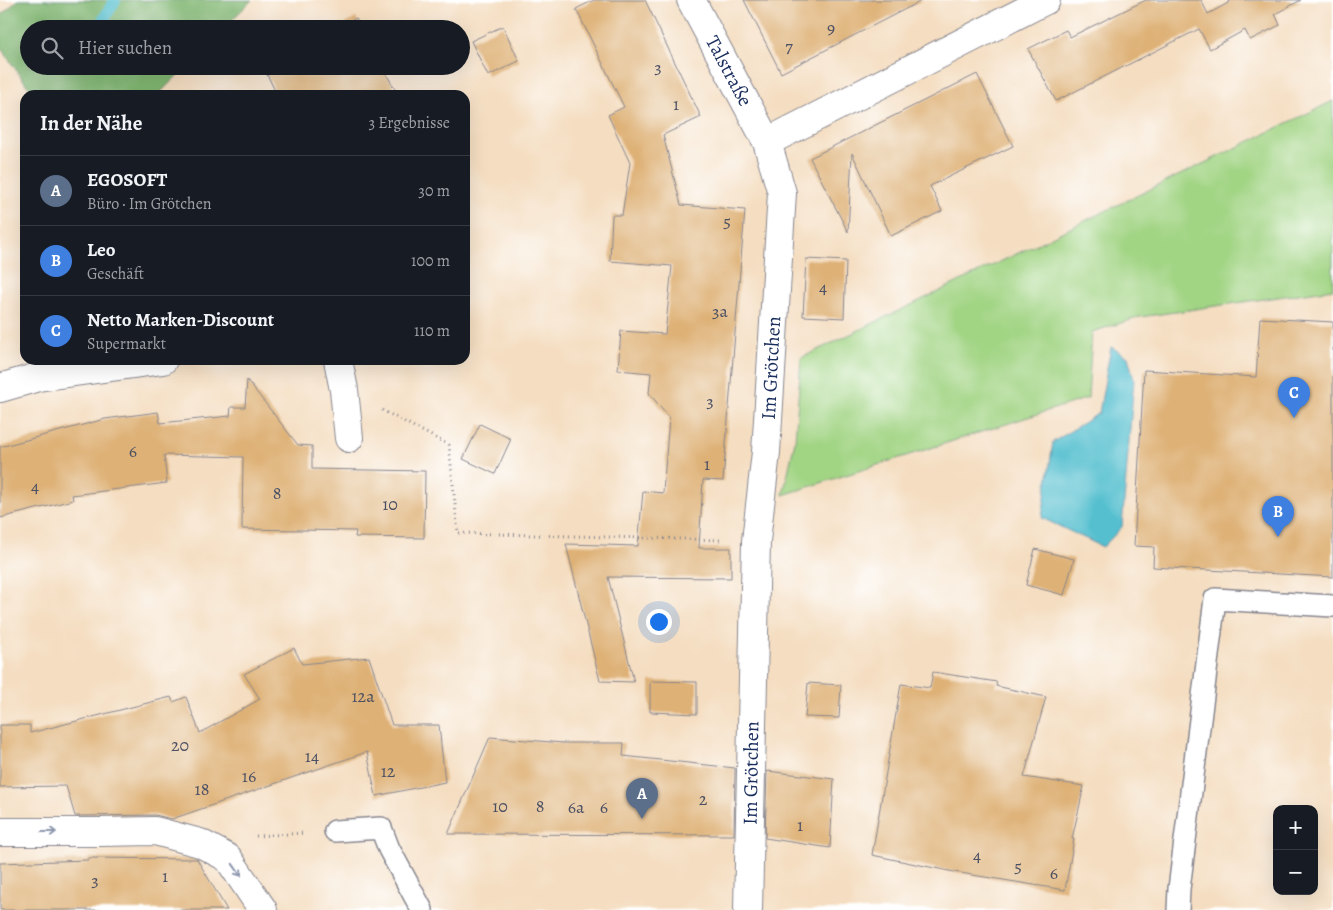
<!DOCTYPE html>
<html lang="de">
<head>
<meta charset="utf-8">
<style>
  :root { --surface:#171b24; --page:#242831; --text:#f1f3f6; --muted:#9ea1a6; --line:#363941; --accent:#2563eb }
  body { margin:0; font-family:Alegreya,serif; background:var(--page); color:var(--text) }
  .controls { position:absolute; right:15px; bottom:15px; display:grid; overflow:hidden; border-radius:10px; box-shadow:0 5px 20px #0002 }
  .controls button { width:45px; height:45px; display:grid; place-items:center; padding:0; border:0; border-bottom:1px solid var(--line); background:var(--surface); color:var(--text); font:25px sans-serif }
  .you { position:absolute; left:658px; top:621px; width:18px; height:18px; margin:-12px; border:4px solid #fff; border-radius:50%; background:#1a73e8; box-shadow:0 0 0 8px #1a73e833 }
  .badge { display:grid; place-items:center; width:32px; height:32px; border-radius:50%; background:var(--accent); color:#fff; font-size:16px; font-weight:700 }
  .pin { position:absolute; translate:-50% -41px; filter:drop-shadow(0 1px 2px #0008) }
  .pin::after { content:''; position:absolute; top:26px; width:18px; height:15px; background:inherit; clip-path:polygon(0 0,100% 0,50% 100%) }
  .list { margin:0; padding:0; list-style:none }
  h2 { display:flex; justify-content:space-between; align-items:center; height:65px; margin:0; padding:0 20px; font-size:21px }
  h2 small { font-size:16px; font-weight:400; color:var(--muted) }
  .list li { display:grid; grid-template-columns:32px 1fr auto; gap:15px; align-items:center; box-sizing:border-box; height:70px; padding:0 20px; border-top:1px solid var(--line) }
  .list b { display:block; font-size:19px; white-space:nowrap }
  .list p { margin:0; font-size:16px; white-space:nowrap; color:var(--muted) }
  .list em { font-size:16px; font-style:normal; color:var(--muted) }
  .icon { flex:none; width:28px; height:28px; fill:none; stroke:currentColor; stroke-width:2; stroke-linecap:round; stroke-linejoin:round }
  .map { position:relative; flex:none; width:1333px; height:910px; overflow:hidden }
  .search { position:absolute; background:var(--surface); box-shadow:0 5px 20px #0002; left:20px; top:20px; width:450px; height:55px; display:flex; align-items:center; gap:12px; box-sizing:border-box; padding:0 18px; border-radius:28px; color:var(--muted); font-size:19px }
  .panel { position:absolute; background:var(--surface); box-shadow:0 5px 20px #0002; left:20px; top:90px; width:450px; height:275px; border-radius:15px }
  .map>svg:first-child { display:block }
  .green { fill:#a1d483; stroke:#5e8270 }
  .forest { fill:#80b671; stroke:#4e7268 }
  .water { fill:#54bfcf; stroke:#387796 }
  .lines { fill:none; stroke-linecap:round; stroke-linejoin:round }
  .stream { stroke:#54bfcf; stroke-width:12 }
  .building { fill:#deb176 }
  .service-casing { stroke:#88868f; stroke-width:24 }
  .minor-casing { stroke:#88868f; stroke-width:30 }
  .path { stroke:#88868f; stroke-width:3; stroke-dasharray:1 4; stroke-linecap:butt }
  .service { stroke:#fff; stroke-width:21 }
  .minor { stroke:#fff; stroke-width:28 }
  .oneway { stroke:#8d97ae }
  .labels { text-anchor:middle; dominant-baseline:central; stroke-width:4; stroke-linejoin:round; paint-order:stroke }
  .number-label { font-size:18px; fill:#4c5064 }
  .street-label { font-size:20px; fill:#1b2f5e; stroke:#fff }
</style>
</head>
<body>
<div class="map">
<svg width="1333" height="910" viewBox="0 0 1333 910">
  <rect width="100%" height="100%" fill="#fff"/>
  <filter id="ink" filterUnits="userSpaceOnUse"><feTurbulence type="fractalNoise" baseFrequency=".02" numOctaves="2"/><feDisplacementMap in="SourceGraphic" scale="10" xChannelSelector="R" yChannelSelector="G"/><feConvolveMatrix kernelMatrix="1 2 1 2 8 2 1 2 1" color-interpolation-filters="sRGB"/></filter>
  <filter id="wash" filterUnits="userSpaceOnUse"><feTurbulence type="fractalNoise" baseFrequency=".0096" numOctaves="4" result="noise"/><feDisplacementMap in="SourceGraphic" scale="20" xChannelSelector="R" yChannelSelector="G"/><feGaussianBlur stdDeviation="1.12" result="paint"/><feColorMatrix in="noise" values="0 0 0 0 0 0 0 0 0 0 0 0 0 0 0 0 0 1.4 0 .05"/><feComposite in="paint" operator="in"/></filter>
  <g filter="url(#wash)">
    <rect width="100%" height="100%" fill="#f4ddc0"/>
    <!-- green -->
    <path class="green" d="M1333,101V289L1140,317L1092,332L1088,398L783,495L795,441L801,358Z"/>
    <!-- forest -->
    <path class="forest" d="M18,0H252L223,29H29V66H187L158,95H34L0,47V16Z"/>
    <!-- water -->
    <path class="water" d="M1111,347L1128,357L1134,379L1122,527L1103,547L1042,518L1053,442L1099,413Z"/>
    <g class="lines">
      <!-- stream -->
      <path class="stream" d="M98,29L115,0"/>
    </g>
    <g id="blocks">
      <!-- building -->
      <path class="building" d="M594,0H645L701,117L663,135L681,205L745,210L723,481L703,480L699,548H731V578L608,577L634,682L600,681L566,544L638,546L643,491L663,493L669,418L649,393L651,373L618,370L621,331L665,334L672,266L610,261L612,215H622L630,163L608,115L624,107L576,9Z
        M744,0H923L781,73Z
        M1146,0H1201L1208,14L1230,2L1229,0H1301L1275,14L1280,25L1250,40L1245,30L1210,49L1199,29L1056,101L1028,49L1066,30L1070,37Z
        M356,18L362,29H332L342,23L343,25Z
        M503,26L519,61L488,76L471,41Z
        M263,66H382L398,95H277Z
        M977,74L1013,146L930,186L942,211L891,236L852,153L848,232L810,158Z
        M806,259L846,261L844,318L803,316Z
        M1260,318L1333,322V577L1153,567L1154,547L1134,546L1144,370L1256,377Z
        M247,380L298,445L312,446V469L425,471L424,538L355,537L356,531L242,529L243,457L164,455L167,483L72,495L73,500L0,518V447L105,419L158,412L160,423L230,416L231,407H245Z
        M480,424L511,439L495,474L463,459Z
        M1035,549L1074,559L1064,595L1026,585Z
        M294,648L302,664L369,657L392,725H439L445,782L376,796L367,752L172,819L155,815L75,816L66,786L0,787V725H30V733L171,697L173,702L186,697L200,733L260,699L244,674Z
        M933,672L997,682L996,686L1046,697L1024,777L1084,786L1072,839H1074L1065,890L954,872L872,855L901,684L930,688Z
        M650,681L697,682V714L650,712Z
        M808,683L841,685L839,718L805,717Z
        M490,737L563,743H624L623,756L735,768L734,835L448,834Z
        M767,771L834,779L830,848L765,838Z
        M88,858L197,859L227,910H0V863L88,860Z"/>
    </g>
  </g>
  <g filter="url(#ink)">
    <use href="#blocks" fill-opacity="0" stroke="#88868f" stroke-width="1"/>
    <g class="lines">
      <defs>
        <path id="service" d="M335,831L381,828L389,849L422,910
          M1178,910L1179,889L1215,599L1333,606"/>
        <path id="minor" d="M691,0L767,142L782,193L766,452L756,541L748,910
          M767,142L1046,0
          M338,360L344,390L349,438
          M0,388L38,377L163,360
          M0,832H100L155,831L200,843L228,858L263,910"/>
      </defs>
      <!-- service casing -->
      <use href="#service" class="service-casing"/>
      <!-- minor casing -->
      <use href="#minor" class="minor-casing"/>
      <!-- path -->
      <path class="path" d="M382,410L449,445L458,533L722,540
        M256,836L305,833"/>
      <!-- service -->
      <use href="#service" class="service"/>
      <!-- minor -->
      <use href="#minor" class="minor"/>
    </g>
    <!-- one-way arrows -->
    <defs><path id="oneway-shaft" d="M-6 0H5M1.5-3L5.5 0L1.5 3" fill="none" stroke-width="1.6" stroke-linecap="round" stroke-linejoin="round" transform="scale(1.25)"/></defs>
    <g class="oneway">
      <use href="#oneway-shaft" transform="translate(49 832)"/>
      <use href="#oneway-shaft" transform="translate(237 870) rotate(55)"/>
    </g>
  </g>
  <g class="labels">
    <!-- number labels -->
    <g class="number-label">
      <text x="831" y="28">9</text>
      <text x="789" y="46">7</text>
      <text x="658" y="67">3</text>
      <text x="676" y="104">1</text>
      <text x="727" y="221">5</text>
      <text x="823" y="287">4</text>
      <text x="720" y="311">3a</text>
      <text x="710" y="401">3</text>
      <text x="133" y="451">6</text>
      <text x="707" y="464">1</text>
      <text x="35" y="486">4</text>
      <text x="277" y="493">8</text>
      <text x="390" y="504">10</text>
      <text x="363" y="696">12a</text>
      <text x="180" y="745">20</text>
      <text x="312" y="756">14</text>
      <text x="388" y="771">12</text>
      <text x="249" y="776">16</text>
      <text x="202" y="789">18</text>
      <text x="703" y="799">2</text>
      <text x="500" y="806">10</text>
      <text x="540" y="806">8</text>
      <text x="576" y="807">6a</text>
      <text x="604" y="807">6</text>
      <text x="800" y="825">1</text>
      <text x="977" y="855">4</text>
      <text x="1018" y="866">5</text>
      <text x="1054" y="873">6</text>
      <text x="165" y="876">1</text>
      <text x="95" y="880">3</text>
    </g>
    <!-- street labels -->
    <g class="street-label">
      <text transform="translate(729 71) rotate(62)">Talstraße</text>
      <text transform="translate(771 368) rotate(-87)">Im Grötchen</text>
      <text transform="translate(751 773) rotate(-89)">Im Grötchen</text>
    </g>
  </g>
</svg>
<div class="controls">
<button>+</button>
<button>−</button>
</div>
<div class="you"></div>
<div class="pin badge" style="left:642px;top:819px;background:#5c6f8a">A</div>
<div class="pin badge" style="left:1278px;top:537px;background:#3f7fe0">B</div>
<div class="pin badge" style="left:1294px;top:418px;background:#3f7fe0">C</div>
<div class="search"><svg class="icon" aria-label="search" viewBox="0 0 24 24"><circle cx="10" cy="10" r="6"/><path d="M15 15l6 6"/></svg>Hier suchen</div>
<section class="panel">
<h2>In der Nähe<small>3 Ergebnisse</small></h2>
<ul class="list">
<li><span class="badge" style="background:#5c6f8a">A</span><div><b>EGOSOFT</b><p>Büro · Im Grötchen</p></div><em>30 m</em></li>
<li><span class="badge" style="background:#3f7fe0">B</span><div><b>Leo</b><p>Geschäft</p></div><em>100 m</em></li>
<li><span class="badge" style="background:#3f7fe0">C</span><div><b>Netto Marken-Discount</b><p>Supermarkt</p></div><em>110 m</em></li>
</ul>
</section>
</div>
</body>
</html>
